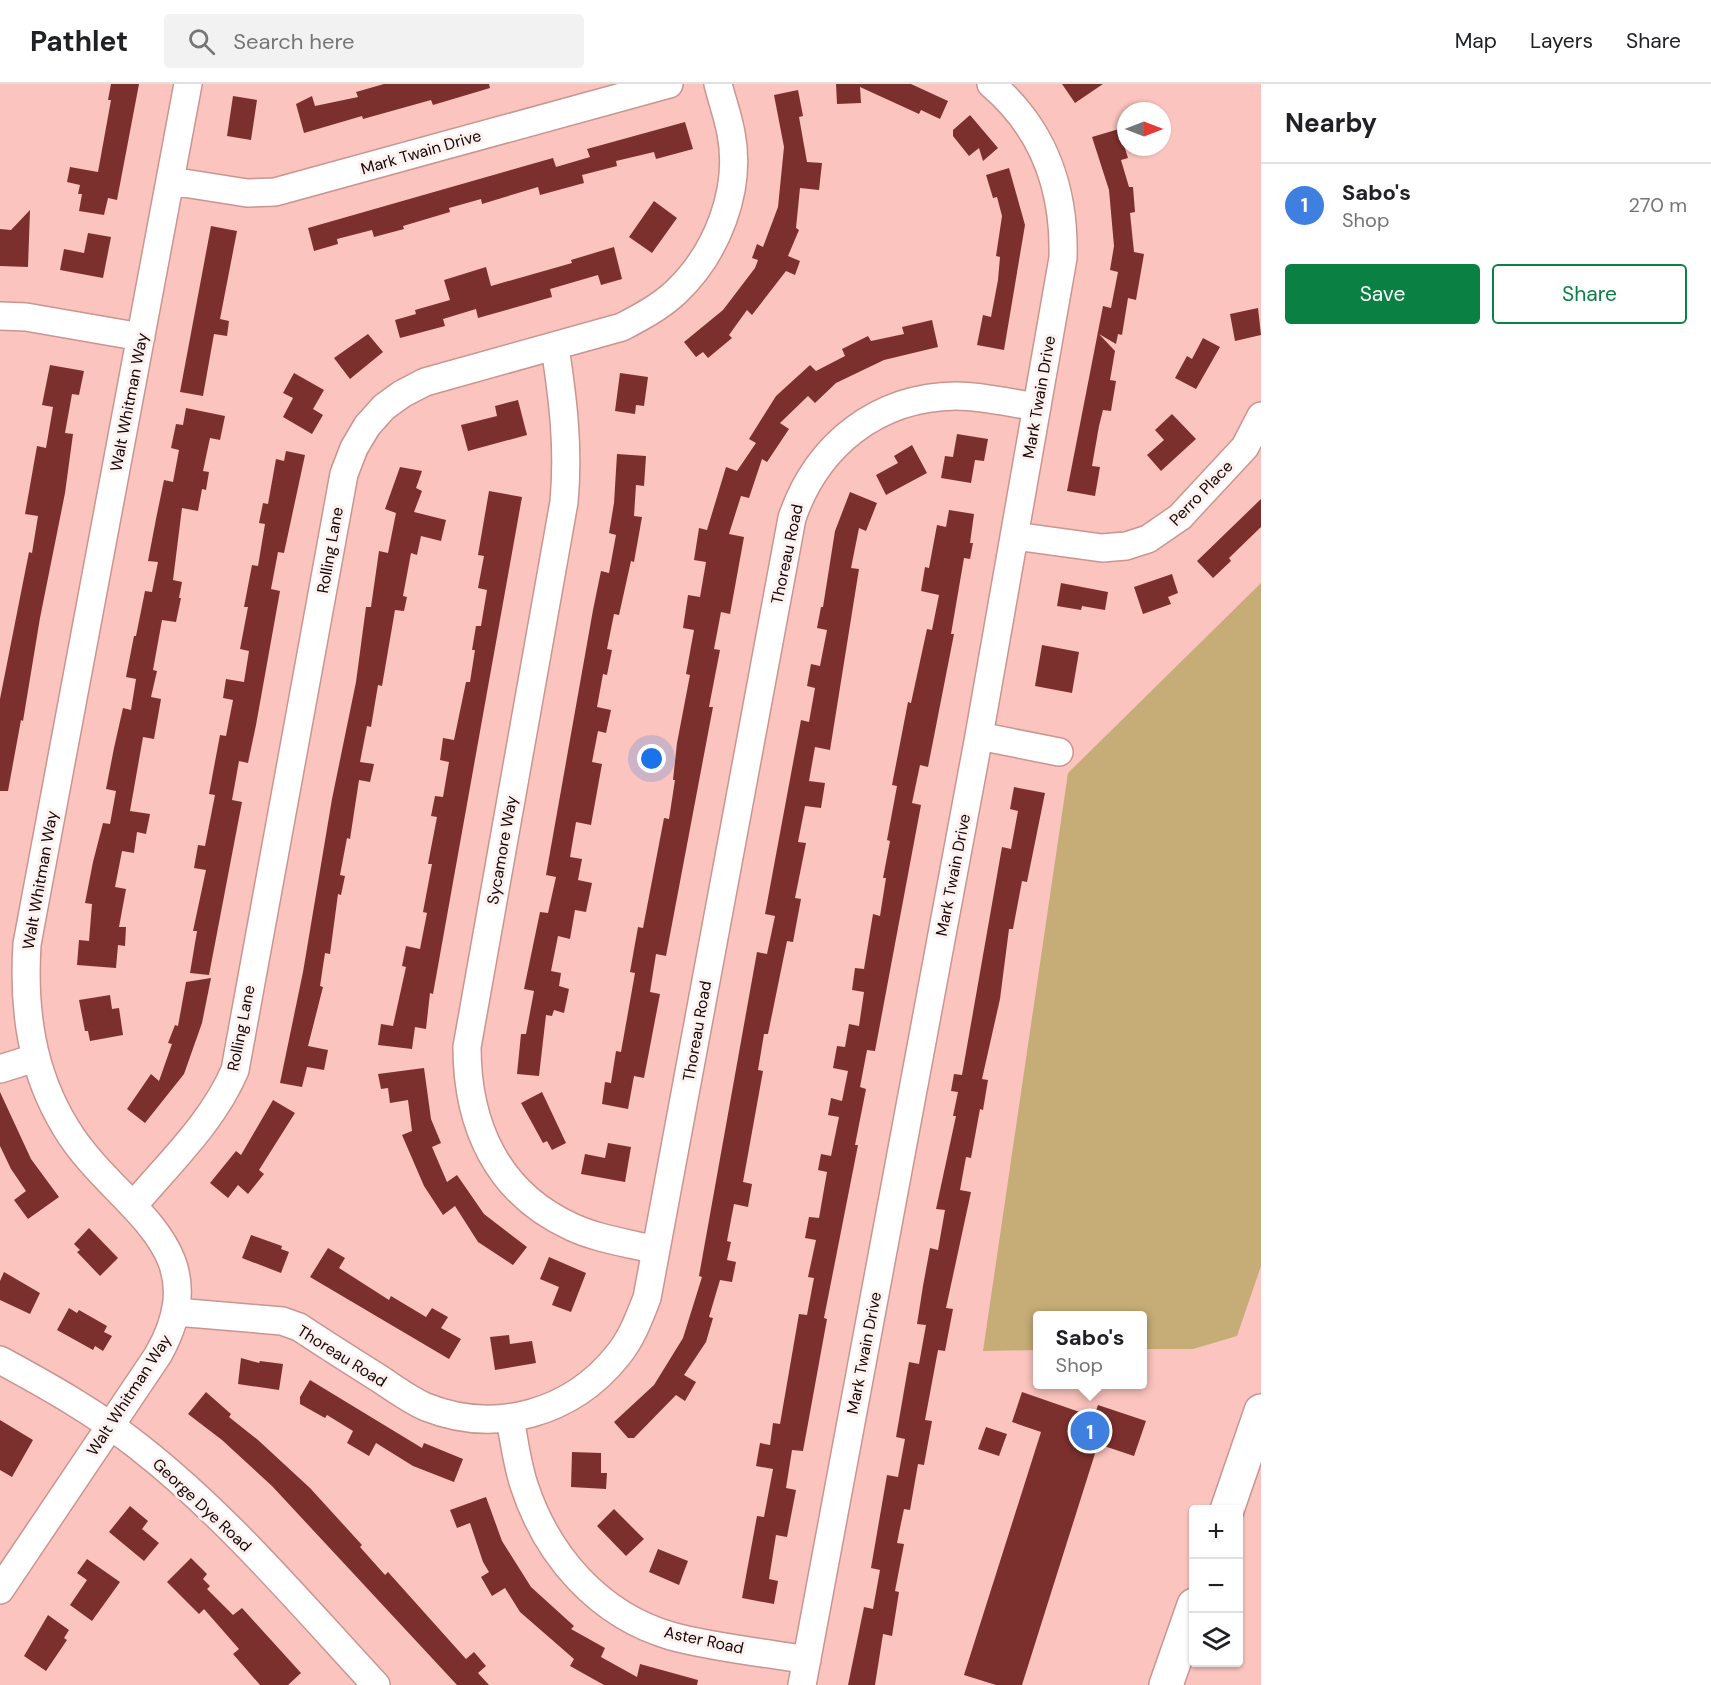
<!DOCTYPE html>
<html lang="en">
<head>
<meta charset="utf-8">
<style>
  :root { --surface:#fff; --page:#f2f2f2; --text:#202124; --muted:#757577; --line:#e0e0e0; --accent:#0b8043 }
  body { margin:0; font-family:"DM Sans",sans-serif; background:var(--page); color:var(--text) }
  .controls { position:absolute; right:18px; bottom:18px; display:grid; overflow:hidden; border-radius:6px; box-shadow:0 2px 4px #0004 }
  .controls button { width:54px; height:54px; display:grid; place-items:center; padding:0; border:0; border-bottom:2px solid var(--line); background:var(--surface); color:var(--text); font:30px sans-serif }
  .compass { position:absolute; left:1117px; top:18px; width:54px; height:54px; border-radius:50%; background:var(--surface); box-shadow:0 2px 4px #0004; rotate:90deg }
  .you { position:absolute; left:652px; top:675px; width:21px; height:21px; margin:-15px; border:4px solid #fff; border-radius:50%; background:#1a73e8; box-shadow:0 0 0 9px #1a73e833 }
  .badge { display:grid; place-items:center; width:39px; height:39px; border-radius:50%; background:var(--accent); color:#fff; font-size:20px; font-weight:700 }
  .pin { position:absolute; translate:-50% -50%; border:3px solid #fff; box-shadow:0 2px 6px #0006 }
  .popup { position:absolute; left:1033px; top:1227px; width:114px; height:78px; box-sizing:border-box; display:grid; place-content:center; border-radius:6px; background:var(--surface); filter:drop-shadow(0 2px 4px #0005); font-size:20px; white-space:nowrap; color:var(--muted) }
  .popup b { font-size:22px; color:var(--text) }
  .popup::after { content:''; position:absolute; left:50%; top:100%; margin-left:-12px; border:12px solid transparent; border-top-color:var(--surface) }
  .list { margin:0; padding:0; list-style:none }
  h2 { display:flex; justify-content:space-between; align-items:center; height:78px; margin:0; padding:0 24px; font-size:26px }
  h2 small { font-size:20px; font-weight:400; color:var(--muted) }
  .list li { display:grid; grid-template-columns:39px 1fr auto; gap:18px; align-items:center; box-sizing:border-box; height:84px; padding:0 24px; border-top:2px solid var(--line) }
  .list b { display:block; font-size:22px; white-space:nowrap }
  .list p { margin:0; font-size:20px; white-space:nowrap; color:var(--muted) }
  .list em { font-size:20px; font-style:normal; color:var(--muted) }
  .actions { display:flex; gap:12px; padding:18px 24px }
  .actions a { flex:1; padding:14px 0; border:2px solid var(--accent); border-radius:6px; text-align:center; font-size:21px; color:var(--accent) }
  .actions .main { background:var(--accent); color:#fff }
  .icon { flex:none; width:33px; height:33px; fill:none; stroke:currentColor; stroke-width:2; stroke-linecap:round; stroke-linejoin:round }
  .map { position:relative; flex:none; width:1261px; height:1601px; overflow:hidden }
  header { display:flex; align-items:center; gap:36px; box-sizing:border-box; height:84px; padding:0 30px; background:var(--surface); border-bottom:2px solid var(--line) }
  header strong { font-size:28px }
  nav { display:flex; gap:33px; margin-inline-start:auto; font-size:21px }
  .search { width:420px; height:54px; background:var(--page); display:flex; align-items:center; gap:15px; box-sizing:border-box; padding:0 21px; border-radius:6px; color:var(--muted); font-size:22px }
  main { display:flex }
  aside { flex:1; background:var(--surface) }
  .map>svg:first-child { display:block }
  .green { fill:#c6ad77 }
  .building { fill:#7c302d }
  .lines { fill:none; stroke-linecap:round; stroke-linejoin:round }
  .minor-casing { stroke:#ca9590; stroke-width:30 }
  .major-casing { stroke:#ca9590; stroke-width:36 }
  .minor { stroke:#fff; stroke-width:27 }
  .major { stroke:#fff; stroke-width:33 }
  .labels { text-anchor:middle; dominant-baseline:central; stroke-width:6; stroke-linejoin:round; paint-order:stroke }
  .street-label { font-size:16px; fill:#170605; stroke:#fdf1f0 }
</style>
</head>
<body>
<header>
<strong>Pathlet</strong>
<div class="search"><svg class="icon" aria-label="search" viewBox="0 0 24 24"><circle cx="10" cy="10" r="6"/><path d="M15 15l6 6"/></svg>Search here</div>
<nav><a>Map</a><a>Layers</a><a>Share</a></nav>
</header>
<main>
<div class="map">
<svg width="1261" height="1601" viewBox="0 0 1261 1601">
  <rect width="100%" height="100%" fill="#fbc4be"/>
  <!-- green -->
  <path class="green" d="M1261,499V1182L1237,1252L1193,1265H1143L1142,1232H1038L1037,1266L983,1267L1068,689Z"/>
  <!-- building -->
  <path class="building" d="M111,0H139L117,116L108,114L104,131L79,127L82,110H78L80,101L67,98L70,83L98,88L111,16H108Z
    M384,0H489L490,4L433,21L431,16L363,35L362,32L304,49L296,20L312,12L315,22L358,13L356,8Z
    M836,0H911L948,17L940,35L921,26L919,30L860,3L861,19L837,20Z
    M1062,0H1103L1075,19Z
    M798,6L803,32L799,33L807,78L822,79L819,106L800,104L796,144L799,146L788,172L800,177L795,191L786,187L752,231L747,226L729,251L732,254L708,274L703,268L696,273L684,258L723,226L755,184L758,176L752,174L757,160L763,163L778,123L784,63L774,11Z
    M233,12L257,16L251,56L227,52Z
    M970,31L998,64L983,77L979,64L969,72L953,52V46Z
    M685,38L693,65L656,75L654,68L616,77L617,82L582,91L584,99L540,111L538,103L482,120L481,115L449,124L450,128L403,142L404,145L374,153L372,146L337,155L338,160L314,167L308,144L553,74L556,83L590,73L587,65Z
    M1119,45L1128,74L1121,76L1129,103H1133L1135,128L1130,129L1134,168L1144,170L1136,216L1128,214L1122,251L1118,250L1116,260L1099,250L1115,267L1110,296L1116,297L1111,327L1103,326L1099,342L1092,382L1100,383L1095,412L1067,407L1103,222L1111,224L1118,188L1110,186L1114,162L1109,106L1092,53Z
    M1009,84L1025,141L1004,266L977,261L983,231L991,233L998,196L1000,173L996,172L1002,132L997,113L993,114L986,91Z
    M654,117L677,134L652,169L629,153Z
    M30,126L28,183L0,182V145L11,146Z
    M211,142L237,147L220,235L229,237L227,252L214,250L203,312L180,308Z
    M88,149L111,153L103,194L60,186L64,165L84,169Z
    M614,163L622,195L601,201L598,191L550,205L552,213L478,234L476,225L443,235L445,242L400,254L395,236L416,230L415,226L450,216L444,196L486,183L491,202L572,179L571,176Z
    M1258,224L1261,251L1235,257L1230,230Z
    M932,236L938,263L884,276L836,299L815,319L808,312L780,339L789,345L767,378L762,375L749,414L741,412L729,450L744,453L730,530L721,528L714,565L720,566L709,623H713L666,872L656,870L650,908L660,910L644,994L634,992L628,1025L602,1020L605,998L611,999L616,967L621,968L635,889L630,888L638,843L643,844L664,734L669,735L675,696H673L677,659L690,591L686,590L694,546L683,544L688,511L700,513L706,478L694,476L699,444L707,446L726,383L737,387L756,359L749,355L776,312L810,281L816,287L845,272L842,265L868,252L871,257L904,250L902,243Z
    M368,250L383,268L350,295L334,274Z
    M1203,254L1220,263L1196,305L1175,294L1187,272L1192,275Z
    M50,281L84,287L79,311L72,310L65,349L73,350L65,409L40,534L23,637L21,636L8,707H0V615L29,468L32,469L38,432L25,430L37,362L46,364L53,323L42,321Z
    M294,289L324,306L313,325L323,331L312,350L283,333L293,314L283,309Z
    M620,289L648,293L644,322L636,321L635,330L615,327Z
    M518,316L527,351L468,367L461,341L497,332L495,322Z
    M186,324L225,332L220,356L210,354L203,387L209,388L206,406L202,405L198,427L182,424L173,496L182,498L179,514H181L176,538L162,536L153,586L157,587L151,613L161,615L154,655L143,653L130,727L150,730L146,750L137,748L134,769L122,767L115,803L126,805L119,843H126L125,862L118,861L116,884L77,881L79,856L89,857L92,820L85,819L93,778L103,739L110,740L116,707L106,705L114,664L123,624L131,626L136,595L126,593L134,552H136L145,507L152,508L158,478L148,477L156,435L164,396L173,398L179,366L171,364L176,340L183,341Z
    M1172,330L1196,355L1161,387L1147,371L1164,356L1155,346Z
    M957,350L988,355L984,377L975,376L971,399L941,394L945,372L953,373Z
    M912,361L927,389L886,411L876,391L898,379L894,372Z
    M286,367L305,371L284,469L278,468L271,505L280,507L256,641L248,679L239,677L232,716L242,718L209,891L190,889L197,847H193L206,786L194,784L198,761L205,762L215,711L209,710L220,651L226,652L233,616L223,614L226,595L244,598L249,567L240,565L248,523H244L252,481L258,482L265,440L259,439L263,419L268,420L276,375L284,377Z
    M617,370L646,372L644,402L636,401L634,432L642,433L634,478L631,477L619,531L614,530L607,565L612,566L607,591L603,590L597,623L611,626L606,649L598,647L592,678L602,680L591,741L576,738L570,773L582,775L578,796L592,799L586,828L575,826L570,855L558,852L551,887L561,889L559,902L569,905L564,929L554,926L552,932L546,931L539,992L517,990L521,950H526L534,907L524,905L540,828L548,829L556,793L546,791L593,526L601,487L609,489L616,451L609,449L614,419Z
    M400,383L422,387L416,404L422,407L414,428L446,436L441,457L421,452L417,471L411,469L403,512L407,513L404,527L395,526L382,602L378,601L371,643L367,642L360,678L374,680L370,698L359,696L350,755L347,754L340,791L345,792L341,811L338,810L330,870L325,869L320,902L323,903L308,962L328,966L324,986L307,983L302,1003L280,999L303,888L332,715L356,598L366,523H371L379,467L388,469L396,429L385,425Z
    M489,407L522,413L433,910L430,909L426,945L415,943L412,965L378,961L381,940L393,942L406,883L402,882L406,862L420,865L427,829L423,828L432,780H428L437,733L431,732L435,712L443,713L449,678L440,676L443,654L454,656L466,598H470L475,566H472L476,542H481L487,506L478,504L484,472L478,471Z
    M850,408L877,419L866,447L859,444L851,484L859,485L830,666L815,663L809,697L825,699L821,724L805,722L798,758L806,759L795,814L801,815L793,858L787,857L768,950H764L758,986L763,987L743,1098L752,1100L748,1123L734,1120L727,1157L731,1158L727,1176L736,1178L732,1198L720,1196L709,1233L713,1234L706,1258L684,1291L696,1298L685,1317L676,1311L634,1354H628L614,1338L654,1301L683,1254L702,1193L699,1192L757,868L767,870L775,832L765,830L801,636L809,638L815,604L807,602L811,580L820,582L827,546L817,544L821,523H823L835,447Z
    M1261,415V443L1229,474L1231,477L1213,494L1197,477Z
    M949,426L974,430L970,459H973L970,475L964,474L951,550H954L928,683L920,681L912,719L921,721L875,967L867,966L860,1003L866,1005L855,1061H858L824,1234L827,1235L803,1367L792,1366L786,1404L796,1406L787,1453L776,1451L769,1495L778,1497L774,1520L742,1514L757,1432L764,1433L773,1385L756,1382L760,1359L770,1361L773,1339L780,1340L799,1230L807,1231L814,1194L808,1193L816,1156L805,1154L809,1133L819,1134L827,1088L818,1086L821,1070L831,1072L839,1033L828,1031L831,1014L842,1017L848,987L833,984L837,962L845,963L849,940L859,942L864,908L852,906L855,884L864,885L873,830L880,832L886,794H883L890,757L887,756L897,702L892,701L908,618L911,619L927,545L932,546L939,511L921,507L925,483L929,484L937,441L946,443Z
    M1172,490L1178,509L1168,513L1171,520L1143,530L1134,503Z
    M1061,499L1108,508L1105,526L1082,522L1081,526L1057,522Z
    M1042,561L1079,568L1072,609L1035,602Z
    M1014,703L1045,709L1027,798L1022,797L1013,845H1009L1000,915L982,995L988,996L983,1026L980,1025L971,1074L966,1073L960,1106L971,1108L946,1224L953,1225L945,1267L938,1266L925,1336L932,1337L924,1381L918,1380L910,1426L904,1425L900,1444L897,1459L904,1460L895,1507L899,1508L892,1552L883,1550L875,1601H848L864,1523L873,1525L880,1486L871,1484L887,1391L898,1393L905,1355L896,1353L909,1278L919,1280L926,1241L917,1240L923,1202L930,1164L938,1166L945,1126L936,1125L956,1032H953L958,1008L951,1007L954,990L962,991L1002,763L1011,765L1018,727L1010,725Z
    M211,894L202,939L184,990L145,1039L127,1025L151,990L159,997L172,960L168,959L175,941L178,942L186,898Z
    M110,911L112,925L119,924L123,951L90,957L88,947H85L79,916Z
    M424,984L431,1035L441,1059L432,1063L447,1098L457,1091L484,1130L527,1163L513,1181L478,1158L455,1122L443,1131L424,1102L402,1051L412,1047L408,1016L390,1019L388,1004L381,1005L378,990Z
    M0,1008L31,1075L59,1113L28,1135L14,1116L26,1107L11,1085L0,1062Z
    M542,1008L566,1059L552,1066L547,1057L543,1059L521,1019Z
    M273,1016L295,1029L259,1086L264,1090L248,1110L238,1101L228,1114L210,1099L236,1067L241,1071Z
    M608,1059L631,1063L625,1098L581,1090L585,1070L605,1074Z
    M89,1144L118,1174L100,1192L77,1168L80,1166L74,1160Z
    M251,1151L282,1162L281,1165L289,1168L281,1189L242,1174Z
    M328,1164L345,1174L339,1184L389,1216L391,1212L426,1233L432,1224L448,1233L441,1244L461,1255L449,1275L310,1193Z
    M549,1173L586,1189L571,1228L552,1221L559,1203L540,1195Z
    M4,1188L40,1209L30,1230L0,1216V1197Z
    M69,1224L77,1229L79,1226L107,1242L104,1248L112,1252L103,1267L95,1262L93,1266L57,1246Z
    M509,1251L510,1260L532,1257L536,1279L495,1286L490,1253Z
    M241,1274L259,1279L260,1277L283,1280L279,1306L238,1300Z
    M310,1296L422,1364L424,1359L463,1375L454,1398L413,1382L376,1359L369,1372L347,1359L353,1347L327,1331L325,1334L300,1320V1313Z
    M206,1308L231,1330L229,1333L258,1356L310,1404L362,1461L360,1463L385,1491L388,1488L466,1575L474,1568L486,1582L478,1589L489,1601H457L272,1402L222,1356L188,1330Z
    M1022,1308L1094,1333L1098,1321L1146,1337L1134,1372L1098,1360L1022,1601H996L964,1591L1041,1348L1012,1338Z
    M0,1336L33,1356L12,1393L0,1386Z
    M986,1343L1007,1350L999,1372L978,1365Z
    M572,1368L601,1369V1389H607L606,1405L571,1403Z
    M486,1413L502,1457L531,1503L574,1542L571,1545L605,1564L601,1573L637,1593L640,1580L698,1596L697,1601H604L570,1582L574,1575L520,1528L505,1504L492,1512L481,1493L489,1488L483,1478L470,1439L457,1444L450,1426Z
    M130,1422L148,1437L142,1445L159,1459L144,1477L109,1448Z
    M614,1425L644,1455L626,1472L597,1442Z
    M658,1465L688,1477L679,1501L649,1488Z
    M191,1474L207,1490L203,1495L210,1502L207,1505L233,1531L242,1524L301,1589L288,1601H260L233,1570L239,1565L204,1525L199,1530L167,1498Z
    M87,1475L120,1498L92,1537L70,1521L87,1496L77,1489Z
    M48,1531L69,1546L64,1554L67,1556L46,1587L24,1572Z"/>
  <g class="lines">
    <defs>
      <path id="minor" d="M171,97L247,109L275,108L669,0
        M0,232L26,233L141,253
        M555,263C563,316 569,364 564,418L467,963C467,1041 497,1109 572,1143C598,1155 628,1159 656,1166
        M1015,452L1102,464L1126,462L1148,455L1180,433L1245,363L1261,332
        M979,652L1059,668
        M0,985L35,974
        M133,1122C169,1079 213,1038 235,986L344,390L354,364L367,342L384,323L402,310L425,298L622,243C641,233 660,223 676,208C717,169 742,106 731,49C728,33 722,16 718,0
        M176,1228L282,1237L299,1243C326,1261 353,1278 380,1295C395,1305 410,1316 426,1323C496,1351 572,1329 618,1271C632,1254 639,1234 647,1214L792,434C817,361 877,313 956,312C982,312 1011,319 1037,323
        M0,1276C48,1302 96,1329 139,1363C227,1432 300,1519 376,1601
        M510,1334C514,1356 517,1380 524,1401C547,1472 599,1531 671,1552C715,1564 762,1568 807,1576
        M0,1506L158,1271C221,1160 115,1125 66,1044C31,987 23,925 27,860L188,0
        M802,1601L979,652L1063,174C1065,106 1044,45 991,0"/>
      <path id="major" d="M1227,1426L1261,1327
        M1166,1601L1194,1521"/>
    </defs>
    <!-- minor casing -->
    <use href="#minor" class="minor-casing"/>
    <!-- major casing -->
    <use href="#major" class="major-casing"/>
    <!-- minor -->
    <use href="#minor" class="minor"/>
    <!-- major -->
    <use href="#major" class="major"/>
  </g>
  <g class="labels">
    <!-- street labels -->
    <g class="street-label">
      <text transform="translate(421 68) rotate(-16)">Mark Twain Drive</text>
      <text transform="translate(1039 313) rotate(-80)">Mark Twain Drive</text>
      <text transform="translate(129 318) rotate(-79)">Walt Whitman Way</text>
      <text transform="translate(1201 409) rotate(-46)">Perro Place</text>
      <text transform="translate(330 466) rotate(-80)">Rolling Lane</text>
      <text transform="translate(787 470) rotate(-78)">Thoreau Road</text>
      <text transform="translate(502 766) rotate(-80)">Sycamore Way</text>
      <text transform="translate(953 791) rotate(-79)">Mark Twain Drive</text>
      <text transform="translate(40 796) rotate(-80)">Walt Whitman Way</text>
      <text transform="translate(241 944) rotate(-79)">Rolling Lane</text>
      <text transform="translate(697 947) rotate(-80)">Thoreau Road</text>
      <text transform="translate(864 1269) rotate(-79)">Mark Twain Drive</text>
      <text transform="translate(342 1272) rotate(32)">Thoreau Road</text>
      <text transform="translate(129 1311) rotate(-57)">Walt Whitman Way</text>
      <text transform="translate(202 1421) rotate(43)">George Dye Road</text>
      <text transform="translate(704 1556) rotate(12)">Aster Road</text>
    </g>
  </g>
</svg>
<div class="controls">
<button>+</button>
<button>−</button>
<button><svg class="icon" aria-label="layers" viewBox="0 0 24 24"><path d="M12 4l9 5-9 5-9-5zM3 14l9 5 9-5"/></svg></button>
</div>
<svg class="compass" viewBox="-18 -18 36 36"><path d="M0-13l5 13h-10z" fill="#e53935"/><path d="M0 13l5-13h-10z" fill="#757577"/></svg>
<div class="you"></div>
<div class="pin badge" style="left:1090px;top:1347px;background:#3f7fe0">1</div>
<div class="popup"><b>Sabo's</b>Shop</div>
</div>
<aside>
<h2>Nearby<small></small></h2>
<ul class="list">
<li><span class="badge" style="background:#3f7fe0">1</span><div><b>Sabo's</b><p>Shop</p></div><em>270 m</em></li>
</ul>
<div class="actions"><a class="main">Save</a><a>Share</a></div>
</aside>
</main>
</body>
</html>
